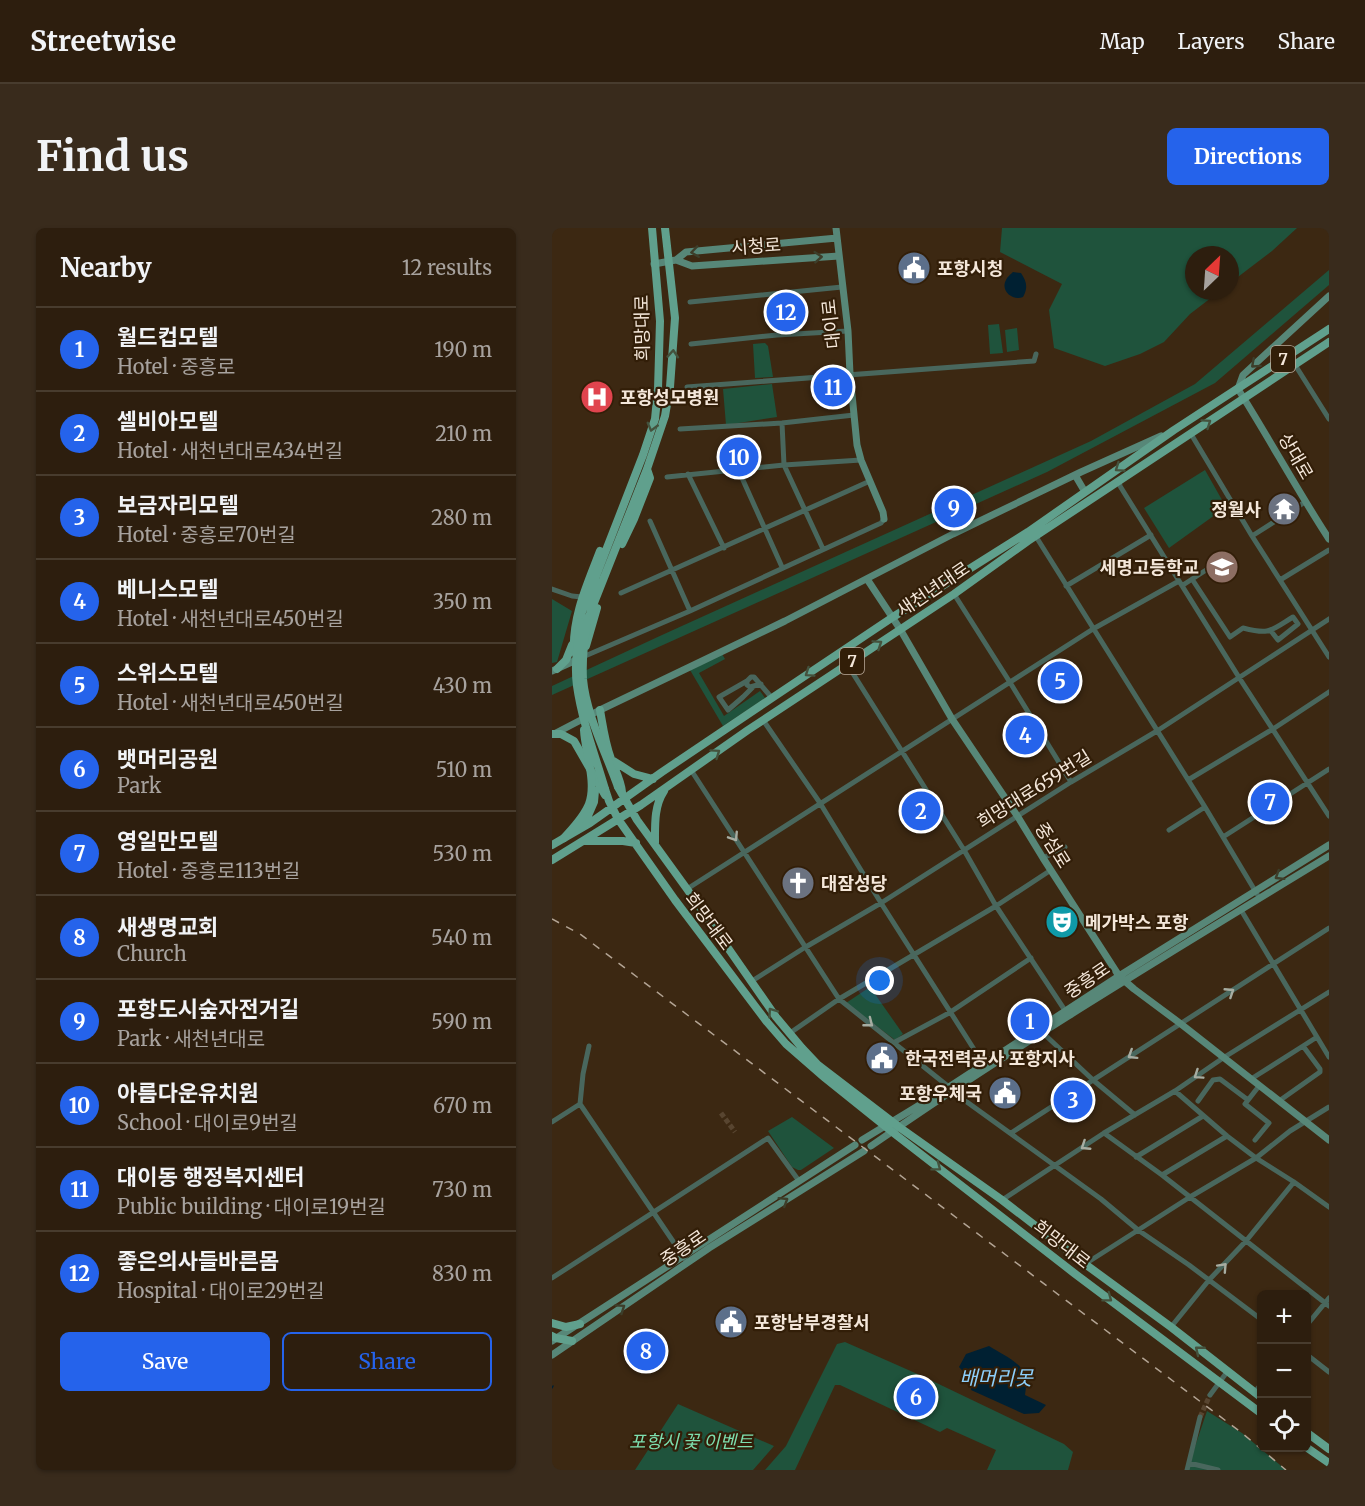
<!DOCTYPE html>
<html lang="en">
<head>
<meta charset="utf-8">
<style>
  :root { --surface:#2d1e0e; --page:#392b1c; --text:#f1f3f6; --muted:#a7a29e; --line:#483c2e; --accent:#2563eb }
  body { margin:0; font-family:Merriweather,"Noto Sans KR",serif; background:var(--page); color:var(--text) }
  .controls { position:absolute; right:18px; bottom:18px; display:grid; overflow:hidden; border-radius:9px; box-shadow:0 2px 4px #0004 }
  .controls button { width:54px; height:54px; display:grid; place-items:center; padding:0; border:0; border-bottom:2px solid var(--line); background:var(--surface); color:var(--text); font:30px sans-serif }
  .compass { position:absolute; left:633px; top:18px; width:54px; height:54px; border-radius:50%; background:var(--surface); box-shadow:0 2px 4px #0004; rotate:25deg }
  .you { position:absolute; left:328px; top:753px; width:21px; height:21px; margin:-15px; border:4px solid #fff; border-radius:50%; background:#1a73e8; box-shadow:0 0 0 9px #1a73e833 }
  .badge { display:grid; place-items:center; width:39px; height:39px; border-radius:50%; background:var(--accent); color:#fff; font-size:20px; font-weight:700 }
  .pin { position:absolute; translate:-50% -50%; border:3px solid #fff; box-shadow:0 2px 6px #0006 }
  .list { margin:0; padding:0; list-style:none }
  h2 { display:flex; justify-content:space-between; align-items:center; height:78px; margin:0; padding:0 24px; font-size:26px }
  h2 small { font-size:20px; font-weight:400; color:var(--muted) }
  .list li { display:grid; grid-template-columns:39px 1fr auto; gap:18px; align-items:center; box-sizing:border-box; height:84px; padding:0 24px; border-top:2px solid var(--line) }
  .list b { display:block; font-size:22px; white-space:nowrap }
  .list p { margin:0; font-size:20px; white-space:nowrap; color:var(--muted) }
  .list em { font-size:20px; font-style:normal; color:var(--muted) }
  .actions { display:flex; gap:12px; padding:18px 24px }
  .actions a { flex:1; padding:14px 0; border:2px solid var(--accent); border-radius:9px; text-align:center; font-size:21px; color:var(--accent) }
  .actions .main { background:var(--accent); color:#fff }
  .icon { flex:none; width:33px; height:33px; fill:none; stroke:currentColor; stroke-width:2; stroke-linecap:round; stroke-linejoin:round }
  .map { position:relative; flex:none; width:777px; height:1242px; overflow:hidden; border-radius:9px }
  header { display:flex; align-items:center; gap:36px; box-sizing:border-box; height:84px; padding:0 30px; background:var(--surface); border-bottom:2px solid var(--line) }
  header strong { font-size:28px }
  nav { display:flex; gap:33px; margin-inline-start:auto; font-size:21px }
  .intro { display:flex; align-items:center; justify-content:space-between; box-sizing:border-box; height:144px; padding:0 36px }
  h1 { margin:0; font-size:42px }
  .button { padding:15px 27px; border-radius:9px; background:var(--accent); color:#fff; font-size:21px; font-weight:700 }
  main { display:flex; gap:36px; padding:0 36px }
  aside { flex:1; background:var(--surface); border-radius:9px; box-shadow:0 2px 4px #0004 }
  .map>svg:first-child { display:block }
  .green { fill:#1f533c }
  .water { fill:#002032 }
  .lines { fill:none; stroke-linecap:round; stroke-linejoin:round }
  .stream { stroke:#002032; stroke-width:1.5 }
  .street-tunnel { stroke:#584530; stroke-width:5; stroke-dasharray:5 2.5; stroke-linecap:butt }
  .street { stroke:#49675d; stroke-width:5 }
  .secondary { stroke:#578778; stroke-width:7 }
  .primary { stroke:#60a08d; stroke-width:8 }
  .rail { stroke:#b3a494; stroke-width:1.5; stroke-dasharray:8 8; stroke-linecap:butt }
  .primary-bridge { stroke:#60a08d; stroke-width:8 }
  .oneway { stroke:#3d3e2a }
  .oneway2 { stroke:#44523d }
  .oneway3 { stroke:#a7ada2 }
  .labels { text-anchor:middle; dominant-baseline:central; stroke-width:4.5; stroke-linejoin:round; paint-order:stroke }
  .shield { fill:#321e08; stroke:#baab9b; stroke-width:1.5 }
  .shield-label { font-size:16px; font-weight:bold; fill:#f4e7da }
  .street-label { font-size:18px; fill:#f4e7da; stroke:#321e08 }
  .poi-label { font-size:18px; font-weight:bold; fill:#f4e7da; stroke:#321e08; text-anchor:start }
  .park-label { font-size:18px; font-style:italic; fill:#7ddfaf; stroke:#321e08 }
  .water-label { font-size:20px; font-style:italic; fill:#8dd0fc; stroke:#321e08 }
</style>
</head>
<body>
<header>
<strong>Streetwise</strong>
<nav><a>Map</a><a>Layers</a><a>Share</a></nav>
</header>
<div class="intro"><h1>Find us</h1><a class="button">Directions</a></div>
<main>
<aside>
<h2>Nearby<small>12 results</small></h2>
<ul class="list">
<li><span class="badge">1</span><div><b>월드컵모텔</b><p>Hotel · 중흥로</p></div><em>190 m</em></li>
<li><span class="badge">2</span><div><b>셀비아모텔</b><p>Hotel · 새천년대로434번길</p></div><em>210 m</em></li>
<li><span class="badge">3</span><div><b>보금자리모텔</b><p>Hotel · 중흥로70번길</p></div><em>280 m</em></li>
<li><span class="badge">4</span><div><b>베니스모텔</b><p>Hotel · 새천년대로450번길</p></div><em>350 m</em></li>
<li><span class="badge">5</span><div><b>스위스모텔</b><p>Hotel · 새천년대로450번길</p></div><em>430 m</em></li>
<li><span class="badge">6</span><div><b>뱃머리공원</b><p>Park</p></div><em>510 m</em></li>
<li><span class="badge">7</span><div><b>영일만모텔</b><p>Hotel · 중흥로113번길</p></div><em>530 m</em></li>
<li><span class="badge">8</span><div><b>새생명교회</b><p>Church</p></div><em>540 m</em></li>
<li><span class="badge">9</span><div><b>포항도시숲자전거길</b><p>Park · 새천년대로</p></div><em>590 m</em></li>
<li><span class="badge">10</span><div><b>아름다운유치원</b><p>School · 대이로9번길</p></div><em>670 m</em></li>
<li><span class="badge">11</span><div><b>대이동 행정복지센터</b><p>Public building · 대이로19번길</p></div><em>730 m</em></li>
<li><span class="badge">12</span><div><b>좋은의사들바른몸</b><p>Hospital · 대이로29번길</p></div><em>830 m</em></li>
</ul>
<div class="actions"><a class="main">Save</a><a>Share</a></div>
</aside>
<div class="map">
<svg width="777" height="1242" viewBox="0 0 777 1242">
  <rect width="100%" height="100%" fill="#3c2812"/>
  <!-- green -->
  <path class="green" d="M450,0H745L720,23L678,55V27H642V63H668L638,86L612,114L588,126L553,138L502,120L497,82L510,56L448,24Z
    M777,42V57L663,155L495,244L0,467V458L110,407L539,213L643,156Z
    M447,96L451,125L438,126L436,97Z
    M465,100L467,122L455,124L453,102Z
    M213,115L216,118L221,149L203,150L201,116Z
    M220,156L225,189L174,197L171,161Z
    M653,242L674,279L617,320L592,280Z
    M0,371L20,383L5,434L0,435Z
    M170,426L173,431L147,445L172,488L208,463L213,470L171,498L138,442Z
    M318,759L351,806L343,812L294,775Z
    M240,889L282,920L249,942H246L240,939L216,903Z
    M293,1114L370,1148L512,1216L521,1224L516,1242H435L444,1222L395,1200L388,1204L288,1157H283L243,1242H213L234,1218L285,1116Z
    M126,1176L222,1218L201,1242H83Z
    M655,1183L690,1205L734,1242H635Z"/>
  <!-- water -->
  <path class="water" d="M461,44L469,45C475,54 476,60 471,69C461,73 448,63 454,52C455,49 459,46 461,44Z
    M437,1118C448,1125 468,1134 473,1146C475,1153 474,1160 473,1167L494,1177L487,1185L472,1186L419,1162L420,1153L407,1139L414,1126Z"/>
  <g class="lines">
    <!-- stream -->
    <path class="stream" d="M0,1160L1,1158"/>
    <!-- street-tunnel -->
    <path class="street-tunnel" d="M169,885L183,904
      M648,1189L658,1167"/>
    <!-- street -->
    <path class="street" d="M138,74L290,59
      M139,116L225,107L296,103
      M743,135L745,140L777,191
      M135,159L482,133L484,126
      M230,195L232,237L271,321
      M128,201L230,195L302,187
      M639,206L700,308L777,429
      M186,241L230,339
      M136,246L172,320
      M115,249L232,237L309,232
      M567,252L568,258L688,451L777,588
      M98,293L138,383
      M483,307L653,579L705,666
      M700,308L753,274
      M640,351L678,409L691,400C718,407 718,403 741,389L746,396L726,412L719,403
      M728,352L777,322
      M631,357L668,333
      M514,358L599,307
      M0,361L20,368L30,369
      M69,365L318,253
      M402,366L459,456L519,554
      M33,428L138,383L329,295L332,291
      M295,436L412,622L444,678L514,784
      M195,453L167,469L176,482L191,469L201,459
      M209,456L198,459L195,457V453L199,449H202L220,470
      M211,492L268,575L329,675L432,837
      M139,542L287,771L397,859
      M636,552L721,501L777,464
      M617,602L653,579
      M671,609L777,541
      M491,630L513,619
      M135,661L541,401L627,353
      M689,682L777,829
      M200,753L252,720L329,675L519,554L605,503L777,391
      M238,805L287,771L444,678L499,642
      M491,805L541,852L583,887
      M343,814L397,785L479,730
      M751,818L765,809
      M699,851L751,818L768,841V844L727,873
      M401,862L408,869L549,971L586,1002L637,1037L710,1092
      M623,863L675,908L704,930L742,954L777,979
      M646,873L661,852L668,851L696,872
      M28,876L133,1031
      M28,876L31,846L37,818
      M0,894L28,876
      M459,905L777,700
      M552,905L610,947L777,1078
      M703,912L717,895L693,876L707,858
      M584,929L651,888
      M610,947L675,908
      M450,972L552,905L623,863L671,830L777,764
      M533,1036L638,969L704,930L738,903L777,879
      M0,1050L216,910L247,953
      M754,1098L777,1070
      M619,1099L657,1052L694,1013L742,954
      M754,1126L777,1144
      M702,1165L710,1155
      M658,1167L675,1144
      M637,1235L666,1242
      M635,1242L648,1189"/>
    <!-- secondary -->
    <path class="secondary" d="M284,0L296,103L298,146L305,217L309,232L331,284L332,291
      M124,32L140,38L287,28
      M102,36L124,32L134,24L285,10
      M777,68L691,147L686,161C717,210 745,262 777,311
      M523,247L533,264
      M315,351L348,401L400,491L466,589L491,630L567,748L582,761L629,796L777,912
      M0,443L22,433L28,436
      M2,506L48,482L146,435L233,393L401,306L529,244L609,208
      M310,912L397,859L567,748L777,617
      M319,918C467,815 623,722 777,628
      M0,1113L303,917
      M0,1127L157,1020L312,923"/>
    <!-- primary -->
    <path class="primary" d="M70,316L82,291L98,250L95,241
      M28,394L30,384L91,227L103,191L106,161L108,93L100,0
      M35,395L40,380L95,241L113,188L118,159L123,90L113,0
      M34,418L45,380
      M22,424C20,388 36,355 48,323
      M5,441L14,432L20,417
      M48,482C51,499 53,515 59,531C63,542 69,552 70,564
      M1,506H9L22,513L53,567
      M60,532L82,546L101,551
      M66,559L85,592L135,661L224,789L250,820L266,837L347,899L450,972L533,1036L619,1099L710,1170
      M53,561L57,573L66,591L123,672L215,794L234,816L273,850L339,903L522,1045L710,1186
      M32,597L42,574L43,563
      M33,613H71L84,615
      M103,615C103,597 102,578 112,563
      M0,617L38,595L110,544L220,470L341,389L476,304L622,202L777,101
      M0,632L89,577L196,502L402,366L476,313L777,114
      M0,1095L14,1099L28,1096
      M0,1108L4,1110L20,1113
      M754,1204L777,1221
      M754,1219L777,1235"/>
    <!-- rail -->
    <path class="rail" d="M0,691L28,706L690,1205L734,1242"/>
    <!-- primary-bridge -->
    <path class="primary-bridge" d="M28,394C26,415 22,437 25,458C30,493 43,527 53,561
      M35,395C32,413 30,432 31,451C34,486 54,525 66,559
      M12,610C21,600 32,589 37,576C45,554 33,524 32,502"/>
  </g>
  <!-- one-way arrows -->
  <defs><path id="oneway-chevron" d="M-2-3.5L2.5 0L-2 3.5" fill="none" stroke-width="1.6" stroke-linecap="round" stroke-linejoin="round" transform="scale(1.5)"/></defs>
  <g class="oneway">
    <use href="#oneway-chevron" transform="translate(143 24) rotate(172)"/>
    <use href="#oneway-chevron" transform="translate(266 29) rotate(-4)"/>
    <use href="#oneway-chevron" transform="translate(703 136) rotate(138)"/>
    <use href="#oneway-chevron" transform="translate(727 648) rotate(148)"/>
    <use href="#oneway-chevron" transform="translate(232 973) rotate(-32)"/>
    <use href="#oneway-chevron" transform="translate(69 1080) rotate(-34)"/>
  </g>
  <g class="oneway2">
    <use href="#oneway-chevron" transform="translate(121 126) rotate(-86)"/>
    <use href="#oneway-chevron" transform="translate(655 195) rotate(-35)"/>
    <use href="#oneway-chevron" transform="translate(100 199) rotate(105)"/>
    <use href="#oneway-chevron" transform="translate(567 240) rotate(145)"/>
    <use href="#oneway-chevron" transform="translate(326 416) rotate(-34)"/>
    <use href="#oneway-chevron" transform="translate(257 445) rotate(146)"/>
    <use href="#oneway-chevron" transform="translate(164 525) rotate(-35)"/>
    <use href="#oneway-chevron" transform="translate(220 784) rotate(-125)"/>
    <use href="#oneway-chevron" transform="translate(385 939) rotate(37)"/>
    <use href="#oneway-chevron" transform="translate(556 1070) rotate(37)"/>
    <use href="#oneway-chevron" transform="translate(647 1122) rotate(-141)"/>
  </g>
  <g class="oneway3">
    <use href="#oneway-chevron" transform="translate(182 609) rotate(57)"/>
    <use href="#oneway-chevron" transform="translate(678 764) rotate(-33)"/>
    <use href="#oneway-chevron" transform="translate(317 795) rotate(38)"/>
    <use href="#oneway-chevron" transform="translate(580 827) rotate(148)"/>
    <use href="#oneway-chevron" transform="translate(646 847) rotate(146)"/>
    <use href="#oneway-chevron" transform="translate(533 918) rotate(147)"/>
    <use href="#oneway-chevron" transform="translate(671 1039) rotate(-47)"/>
  </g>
  <!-- icons -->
  <defs>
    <symbol id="civic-disc" viewBox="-11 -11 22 22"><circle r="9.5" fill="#5c6f8a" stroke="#321e08"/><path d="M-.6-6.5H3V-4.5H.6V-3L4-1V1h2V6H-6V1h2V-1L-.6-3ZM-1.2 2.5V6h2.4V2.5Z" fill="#fff"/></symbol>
    <symbol id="hospital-disc" viewBox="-11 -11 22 22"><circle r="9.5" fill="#e0444e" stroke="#321e08"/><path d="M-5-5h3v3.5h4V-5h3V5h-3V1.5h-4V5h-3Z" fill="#fff"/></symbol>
    <symbol id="temple-disc" viewBox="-11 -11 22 22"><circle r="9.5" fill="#6b7280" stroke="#321e08"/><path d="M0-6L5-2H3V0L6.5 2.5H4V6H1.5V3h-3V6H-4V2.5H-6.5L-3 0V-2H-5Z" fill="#fff"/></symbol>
    <symbol id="school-disc" viewBox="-11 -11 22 22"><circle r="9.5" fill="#8d6e63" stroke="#321e08"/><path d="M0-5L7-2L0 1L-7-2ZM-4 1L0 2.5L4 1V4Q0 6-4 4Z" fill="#fff"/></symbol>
    <symbol id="church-disc" viewBox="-11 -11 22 22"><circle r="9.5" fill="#6b7280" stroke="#321e08"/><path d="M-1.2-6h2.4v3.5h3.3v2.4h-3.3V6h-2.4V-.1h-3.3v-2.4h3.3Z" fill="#fff"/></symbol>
    <symbol id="theatre-disc" viewBox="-11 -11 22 22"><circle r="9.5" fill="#0f9aa8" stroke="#321e08"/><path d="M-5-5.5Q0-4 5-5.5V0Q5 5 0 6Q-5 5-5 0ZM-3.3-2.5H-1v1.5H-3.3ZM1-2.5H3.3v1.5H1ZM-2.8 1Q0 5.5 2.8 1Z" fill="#fff"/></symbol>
  </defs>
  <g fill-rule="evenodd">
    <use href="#civic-disc" x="343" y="21" width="38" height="38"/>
    <use href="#hospital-disc" x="26" y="150" width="38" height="38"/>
    <use href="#temple-disc" x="713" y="262" width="38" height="38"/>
    <use href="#school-disc" x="651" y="320" width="38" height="38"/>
    <use href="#church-disc" x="227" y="636" width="38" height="38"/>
    <use href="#theatre-disc" x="491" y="675" width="38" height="38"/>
    <use href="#civic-disc" x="311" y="811" width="38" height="38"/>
    <use href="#civic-disc" x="434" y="846" width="38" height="38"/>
    <use href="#civic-disc" x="160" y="1075" width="38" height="38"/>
  </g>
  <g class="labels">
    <!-- shield labels -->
    <g class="shield">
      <rect x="719" y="118" width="24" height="26" rx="4.5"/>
      <rect x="288" y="420" width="24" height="26" rx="4.5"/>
    </g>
    <g class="shield-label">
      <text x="731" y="131">7</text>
      <text x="300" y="433">7</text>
    </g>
    <!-- street labels -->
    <g class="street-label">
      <text transform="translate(204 18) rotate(-4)">시청로</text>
      <text transform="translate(279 96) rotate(-96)">대이로</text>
      <text transform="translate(90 100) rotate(-91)">희망대로</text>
      <text transform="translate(744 228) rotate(60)">상대로</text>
      <text transform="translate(381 361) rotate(-34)">새천년대로</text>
      <text transform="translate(482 561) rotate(-32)">희망대로659번길</text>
      <text transform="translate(501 617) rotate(58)">중섬로</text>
      <text transform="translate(157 693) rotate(53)">희망대로</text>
      <text transform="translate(535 752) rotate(-34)">중흥로</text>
      <text transform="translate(510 1016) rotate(38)">희망대로</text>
      <text transform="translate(131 1020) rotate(-34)">중흥로</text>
    </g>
    <!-- poi labels -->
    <g class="poi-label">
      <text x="385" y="40">포항시청</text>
      <text x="68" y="169">포항성모병원</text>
      <text x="709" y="281" text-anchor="end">정월사</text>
      <text x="647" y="339" text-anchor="end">세명고등학교</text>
      <text x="269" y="655">대잠성당</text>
      <text x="533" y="694">메가박스 포항</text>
      <text x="353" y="830">한국전력공사 포항지사</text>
      <text x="430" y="865" text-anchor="end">포항우체국</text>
      <text x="202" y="1094">포항남부경찰서</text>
    </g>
    <!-- park labels -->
    <g class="park-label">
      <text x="139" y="1213">포항시 꽃 이벤트</text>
    </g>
    <!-- water labels -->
    <g class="water-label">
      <text x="444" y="1149">배머리못</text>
    </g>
  </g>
</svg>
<div class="controls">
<button>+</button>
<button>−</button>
<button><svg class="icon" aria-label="locate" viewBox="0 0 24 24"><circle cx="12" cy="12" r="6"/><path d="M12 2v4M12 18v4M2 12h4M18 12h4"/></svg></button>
</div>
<svg class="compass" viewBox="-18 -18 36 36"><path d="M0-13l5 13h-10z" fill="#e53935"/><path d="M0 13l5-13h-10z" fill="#a7a29e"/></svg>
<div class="you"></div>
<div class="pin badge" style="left:478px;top:793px">1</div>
<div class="pin badge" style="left:369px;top:583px">2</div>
<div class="pin badge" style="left:521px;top:872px">3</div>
<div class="pin badge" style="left:473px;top:507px">4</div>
<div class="pin badge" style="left:508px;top:453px">5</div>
<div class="pin badge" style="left:364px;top:1169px">6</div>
<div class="pin badge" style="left:718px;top:574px">7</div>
<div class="pin badge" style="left:94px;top:1123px">8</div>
<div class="pin badge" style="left:402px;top:280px">9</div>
<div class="pin badge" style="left:187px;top:229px">10</div>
<div class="pin badge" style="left:281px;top:159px">11</div>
<div class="pin badge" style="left:234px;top:84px">12</div>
</div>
</main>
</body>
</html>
